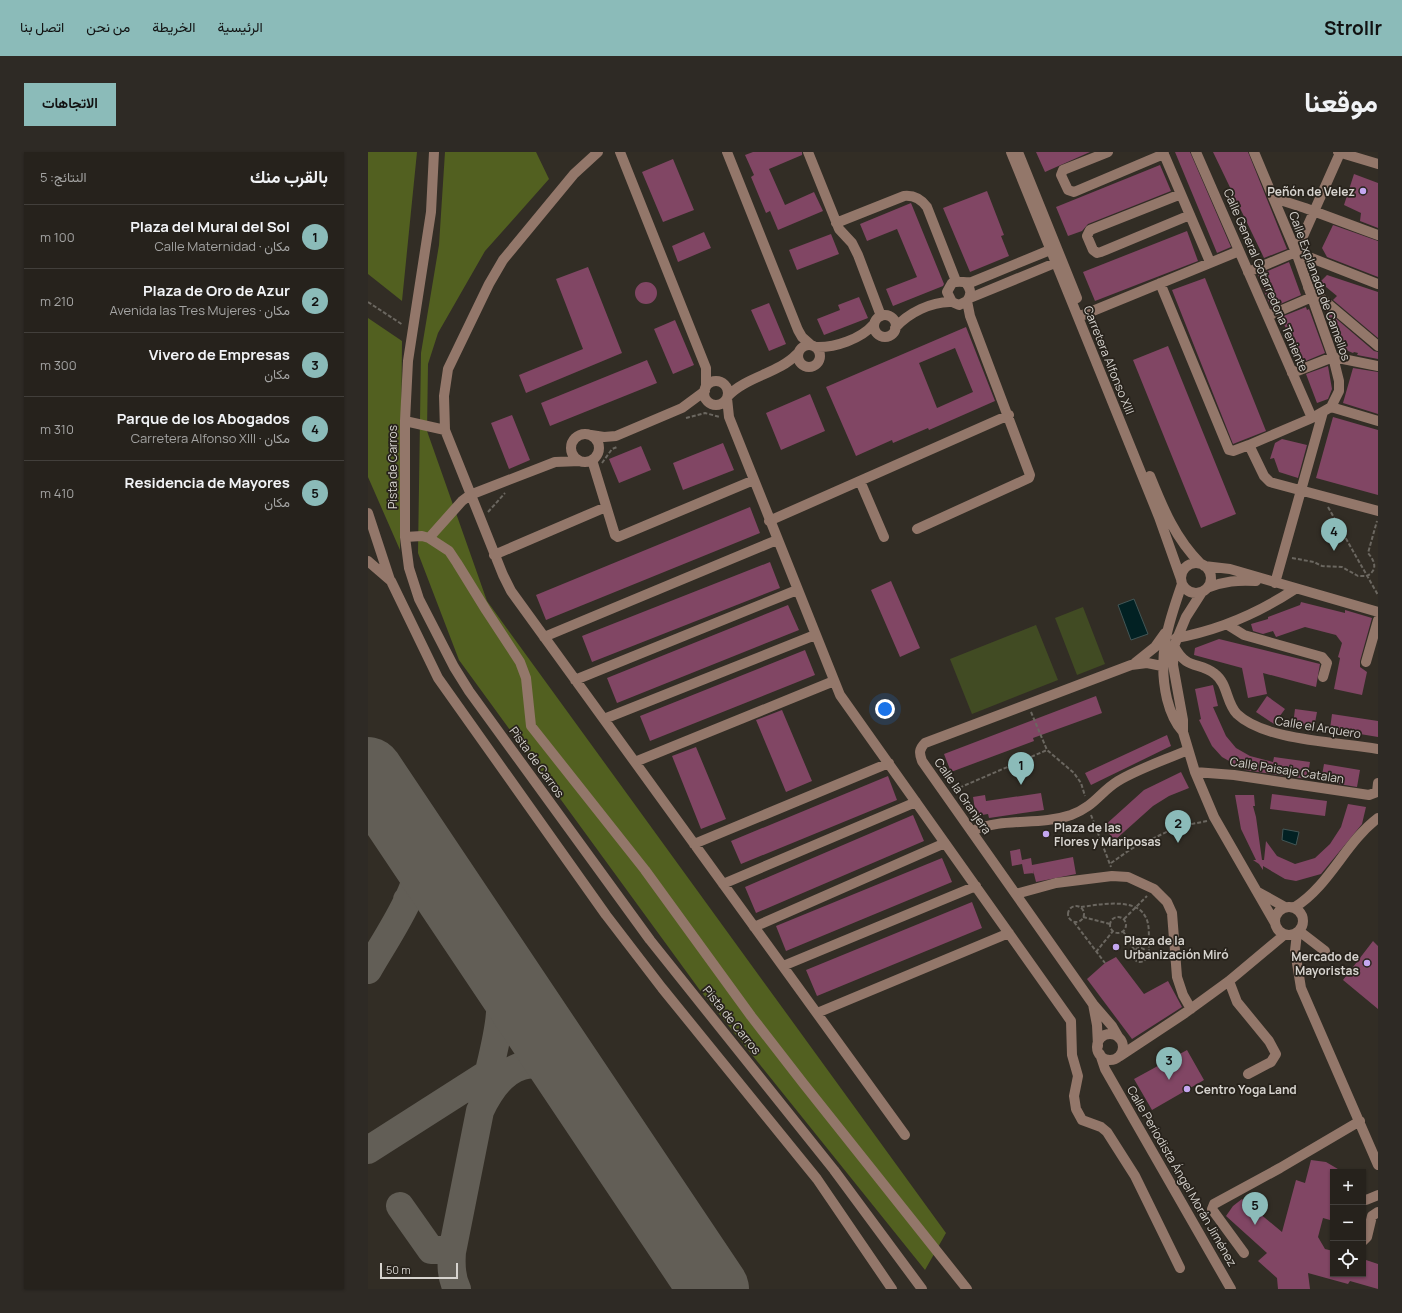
<!DOCTYPE html>
<html lang="ar">
<head>
<meta charset="utf-8">
<style>
  :root { --surface:#26221c; --page:#2e2a25; --text:#f1f3f6; --muted:#a4a4a3; --line:#423f3b; --accent:#8bbbb9 }
  body { margin:0; font-family:Manrope,Vazirmatn,sans-serif; background:var(--page); color:var(--text); direction:rtl }
  .controls { position:absolute; right:12px; bottom:12px; display:grid; overflow:hidden; border-radius:0px; box-shadow:0 1px 3px #0004 }
  .controls button { width:36px; height:36px; display:grid; place-items:center; padding:0; border:0; border-bottom:1px solid var(--line); background:var(--surface); color:var(--text); font:20px sans-serif }
  .scale { position:absolute; left:12px; bottom:10px; width:78px; box-sizing:border-box; padding-left:4px; border:2px solid #d6d3ce; border-top:0; font-size:11px; line-height:14px; white-space:nowrap; color:#d6d3ce; -webkit-text-stroke:3px #28231c; paint-order:stroke }
  .you { position:absolute; left:517px; top:557px; width:14px; height:14px; margin:-10px; border:3px solid #fff; border-radius:50%; background:#1a73e8; box-shadow:0 0 0 6px #1a73e833 }
  .badge { display:grid; place-items:center; width:26px; height:26px; border-radius:50%; background:var(--accent); color:#111; font-size:13px; font-weight:700 }
  .pin { position:absolute; translate:-50% -33px; filter:drop-shadow(0 1px 2px #0008) }
  .pin::after { content:''; position:absolute; top:21px; width:14px; height:12px; background:inherit; clip-path:polygon(0 0,100% 0,50% 100%) }
  .list { margin:0; padding:0; list-style:none }
  h2 { display:flex; justify-content:space-between; align-items:center; height:52px; margin:0; padding:0 16px; font-size:17px }
  h2 small { font-size:13px; font-weight:400; color:var(--muted) }
  .list li { display:grid; grid-template-columns:26px 1fr auto; gap:12px; align-items:center; box-sizing:border-box; height:64px; padding:0 16px; border-top:1px solid var(--line) }
  .list b { display:block; font-size:15px; white-space:nowrap }
  .list p { margin:0; font-size:13px; white-space:nowrap; color:var(--muted) }
  .list em { font-size:13px; font-style:normal; color:var(--muted) }
  .icon { flex:none; width:22px; height:22px; fill:none; stroke:currentColor; stroke-width:2; stroke-linecap:round; stroke-linejoin:round }
  .map { position:relative; flex:none; width:1010px; height:1137px; overflow:hidden; direction:ltr; border-radius:0px }
  header { display:flex; align-items:center; gap:24px; box-sizing:border-box; height:56px; padding:0 20px; background:var(--accent); color:#111 }
  header strong { font-size:19px }
  nav { display:flex; gap:22px; margin-inline-start:auto; font-size:14px }
  .intro { display:flex; align-items:center; justify-content:space-between; box-sizing:border-box; height:96px; padding:0 24px }
  h1 { margin:0; font-size:28px }
  .button { padding:10px 18px; border-radius:0px; background:var(--accent); color:#111; font-size:14px; font-weight:700 }
  main { display:flex; gap:24px; padding:0 24px }
  aside { flex:1; background:var(--surface); border-radius:0px; box-shadow:0 1px 3px #0004 }
  .map>svg:first-child { display:block }
  .green { fill:#414b23 }
  .forest { fill:#526020 }
  .water { fill:#022123; stroke:#425656 }
  .lines { fill:none; stroke-linecap:round; stroke-linejoin:round }
  .taxiway { stroke:#625e56; stroke-width:28 }
  .runway { stroke:#625e56; stroke-width:70 }
  .building { fill:#814664; fill-rule:evenodd }
  .path { stroke:#6b6760; stroke-width:2; stroke-dasharray:4 2; stroke-linecap:butt }
  .minor { stroke:#93776a; stroke-width:10 }
  .poi-dot { fill:#c4a7f1; stroke:#28231c; stroke-width:1.5 }
  .labels { text-anchor:middle; dominant-baseline:central; stroke-width:3.5; stroke-linejoin:round; paint-order:stroke }
  .poi-label { font-size:12px; font-weight:bold; fill:#d6d3ce; stroke:#28231c; text-anchor:start }
  .street-label { font-size:12px; fill:#d6d3ce; stroke:#28231c }
</style>
</head>
<body>
<header>
<strong>Strollr</strong>
<nav><a>الرئيسية</a><a>الخريطة</a><a>من نحن</a><a>اتصل بنا</a></nav>
</header>
<div class="intro"><h1>موقعنا</h1><a class="button">الاتجاهات</a></div>
<main>
<div class="map">
<svg width="1010" height="1137" viewBox="0 0 1010 1137">
  <rect width="100%" height="100%" fill="#322d25"/>
  <!-- green -->
  <path class="green" d="M715,455L737,512L709,523L687,466Z
    M668,473L690,528L604,562L582,507Z"/>
  <!-- forest -->
  <path class="forest" d="M0,0H49L34,149L0,122Z
    M77,0H168L181,27L117,99L70,181L60,212L59,279L119,449L578,1081L557,1118L331,837L91,508L50,401L53,201L71,93Z
    M0,166L34,189L32,398L0,325Z"/>
  <!-- water -->
  <path class="water" d="M766,447L780,482L763,488L750,453Z
    M915,677L931,680L928,693L914,688Z"/>
  <g class="lines">
    <!-- taxiway -->
    <path class="taxiway" d="M39,748C54,736 69,737 85,746
      M0,818C15,791 53,737 51,707C50,697 46,690 41,681
      M114,948C124,903 141,856 128,811
      M0,998L119,922
      M32,1054L63,1098H79L86,1090
      M89,1137C83,1125 83,1113 84,1100L112,959C135,910 168,896 211,935"/>
    <!-- runway -->
    <path class="runway" d="M0,620L346,1137"/>
  </g>
  <!-- building -->
  <path class="building" d="M385,0H434V3L401,17L417,53L446,40L455,59L410,78L402,59L398,61L383,25L386,23L377,3Z
    M668,0H722L677,20Z
    M807,0H822L863,95L849,101Z
    M845,0H880L919,97L896,106Z
    M305,7L326,58L295,70L274,20Z
    M792,13L803,39L720,72L714,79L700,84L688,55Z
    M986,22L1010,31V76L992,69L993,61L976,53Z
    M619,39L636,83L633,84L641,104L602,120L575,56Z
    M543,51L576,132L575,134L525,154L518,137L549,125L529,77L499,89L492,72Z
    M965,73L1010,89V125L959,105L954,96Z
    M819,79L830,109L727,149L715,120Z
    M336,80L343,96L310,110L304,94Z
    M463,82L471,102L429,118L421,98Z
    M921,110L933,143L903,156L890,123Z
    M220,115L254,201L158,241L151,223L215,197L188,127Z
    M959,123L1010,140V186L965,148L969,144L952,130Z
    M837,126L898,279L865,292L804,138Z
    M267 141a11 11 0 1 1 22 0a11 11 0 1 1-22 0Z
    M491,145L500,166L456,183L449,167L472,158L470,153Z
    M401,151L418,192L401,199L383,158Z
    M938,155L939,158L941,157L957,201L933,211L913,165Z
    M958,158L1006,199L1010,200V207L989,203L990,201L986,200L985,201L973,196Z
    M307,168L326,213L305,222L286,177Z
    M598,175L627,249L561,278L560,276L525,291L524,288L488,304L458,235ZM587,196L605,240L569,256L551,211Z
    M800,194L868,362L833,376L765,208Z
    M279,208L289,231L182,274L173,251Z
    M960,214L964,237L960,247L949,251L938,222Z
    M985,216L1010,220V262L975,251Z
    M442,242L457,279L413,298L398,261Z
    M144,263L162,308L141,317L123,271Z
    M965,265L1010,278V343L948,326Z
    M914,287L939,293L930,326L911,320L906,306L902,307L907,291Z
    M355,291L366,318L315,338L305,311Z
    M273,294L283,318L251,331L241,307Z
    M382,355L392,381L178,468L168,443Z
    M402,410L412,436L224,510L214,484Z
    M523,429L552,496L532,505L503,438Z
    M933,450L977,461V458L1004,466L992,509V515L999,520L994,543L966,537L972,506L970,505L974,491L968,483L937,475L908,485L905,479L895,482L885,479L883,472L900,467V465L932,453Z
    M420,453L431,478L249,551L239,526Z
    M851,487L952,512L948,535L895,521L899,542L880,546L874,516L826,503L827,496Z
    M437,498L447,523L282,589L272,564Z
    M845,533L850,554L845,555L858,584L868,596L882,604L905,610L906,605L942,610L939,627L877,618L854,605L844,594L831,568L833,567L827,537Z
    M728,544L734,561L665,586L666,589L583,620L576,602Z
    M899,544L917,557L906,572L888,560Z
    M927,557L949,560L946,576L925,573Z
    M414,558L444,629L418,640L388,568Z
    M964,562L1010,569V585L962,577Z
    M799,583L803,594L723,633L717,621Z
    M328,595L358,667L333,677L304,604Z
    M956,612L992,618L989,635L953,629Z
    M813,620L821,636L801,644L785,654L747,688L735,675L776,638Z
    M520,624L529,648L373,712L363,689Z
    M673,641L676,658L621,666L620,662L608,664L605,645L617,643L618,649Z
    M904,642L959,649L957,664L902,657Z
    M867,643H886L887,654H885L888,665L894,708H896L898,689L909,704L927,712L947,706L962,692L973,675L980,652L998,655L994,672L953,722L928,729L917,727L895,714V718L891,712L885,708H888L873,677Z
    M545,663L556,689L388,761L377,735Z
    M652,697L654,708L663,706L664,713L705,705L708,722L668,730L665,718L666,721L656,722L654,712L644,714L642,699Z
    M574,706L584,730L418,799L408,774Z
    M604,750L614,776L449,844L438,818Z
    M1005,789L1010,794V857L975,828Z
    M748,805L776,842L800,829L814,855L764,887L719,827L737,811Z
    M819,898L836,928L784,958L766,927Z
    M943,1008L958,1010L975,1020H965L962,1038L965,1039V1058L962,1068L955,1066L950,1085L957,1097L965,1099V1122H995V1107L1010,1112V1137L982,1129L980,1132L940,1121L942,1137H910L909,1126L890,1109L899,1101L858,1064L865,1054L874,1047L914,1080L928,1028L937,1031Z"/>
  <g class="lines">
    <!-- path -->
    <path class="path" d="M0,150L35,173
      M318,266L337,261L352,265
      M234,311L244,297L249,295
      M960,355L1010,443
      M120,360L137,341
      M924,406L946,410L954,414L974,415L990,424H999C1010,418 1007,409 1000,401L1009,369
      M663,560L679,598L706,621L713,631L717,644
      M586,638L679,598
      M723,663L743,715
      M743,711L763,697L809,675L839,669
      M700 762a8 8 0 1 1 16 0a8 8 0 1 1-16 0Z
      M713,755C729,753 767,745 777,764C783,773 780,789 781,800L779,803
      M742 773a8 8 0 1 1 16 0a8 8 0 1 1-16 0Z
      M715,765L742,772
      M756,767L779,744
      M706,770L737,811
      M755,779L767,799
      M765 803a7 7 0 1 1 14 0a7 7 0 1 1-14 0Z
      M728,800L745,779"/>
    <!-- minor -->
    <path class="minor" d="M66,0L63,60L40,209L37,269V385L41,416L51,447L86,515L101,539L282,788L466,1018L554,1137
      M230,0L206,22L135,108L121,132L80,217L76,244L77,278L135,423L143,439L537,983
      M252,0L338,216V235
      M359,0L430,178L434,185L443,193
      M440,0L471,77L484,91L490,103L513,164
      M643,0L791,365L813,427
      M650,0L709,146
      M740,0L695,18L693,23L700,38L706,40L796,2
      M795,0L842,110
      M828,0L944,266
      M970,0L1010,12
      M813,42L722,78L719,84L725,98L729,101L733,100L822,63
      M906,46L937,56L1010,83
      M468,71L536,44C546,43 553,47 559,55L588,129
      M928,100L1010,132
      M880,120L928,100L972,1
      M598,131C603,137 604,142 599,149L591,153L584,150L579,140L584,131C591,128 596,131 604,130L682,98
      M792,131L861,298L865,299L881,293L944,266L963,255L971,239V229L965,205L928,100L886,0
      M940,135L1010,194
      M602,146L687,111
      M506 174a11 11 0 1 1 22 0a11 11 0 1 1-22 0Z
      M900,164L944,145
      M710,165L871,99
      M527,176C540,161 564,149 584,150
      M430 204a11 11 0 1 1 22 0a11 11 0 1 1-22 0Z
      M447,195C467,196 493,187 506,172
      M924,221L965,205L1010,214
      M336 241a12 12 0 1 1 24 0a12 12 0 1 1-24 0Z
      M360,244C379,224 410,222 429,202
      M359,246L361,265L472,543L703,869L704,903L710,924L706,944L708,957L714,968L733,975L739,980L767,1024L812,1116
      M963,255L1010,269
      M37,269L77,278
      M203 296a14 14 0 1 1 28 0a14 14 0 1 1-28 0Z
      M223,283L236,285L248,284L314,256L337,239
      M881,293L896,324L902,330L1010,359
      M224,308L247,383L250,385L386,328
      M782,324C795,356 807,386 832,411
      M492,329L516,385
      M0,361L22,428
      M401,369L641,263
      M549,377L661,326L662,323L602,164L599,149
      M37,385L54,384L61,386L81,399L89,411L118,458L152,510L158,526L163,574L277,718L383,864L435,931L599,1137
      M61,386L94,349L102,343L187,310L212,309
      M126,403L238,355
      M0,409L23,429L70,526L238,763L294,836L449,1027L524,1137
      M813 426a15 15 0 1 1 30 0a15 15 0 1 1-30 0Z
      M836,414L862,417L1010,460
      M907,431L955,260
      M814,432C800,472 789,504 799,547C802,559 806,570 815,580
      M839,436C856,429 870,428 888,429
      M834,440L818,465L806,494L805,513L815,568V580L827,620L846,665L907,771
      M860,473L876,483L954,505L959,511L955,525
      M176,485L409,388
      M808,486C852,478 889,462 927,437
      M806,494C819,519 831,509 847,522C860,532 858,551 869,562C897,589 971,590 1010,597
      M998,510L1010,468
      M767,511L787,495L797,481
      M207,528L429,438
      M236,567L447,483
      M267,610L466,529
      M827,620L866,623L1001,643L1009,640L1010,631
      M604,679C635,665 670,674 703,663C727,654 732,640 750,629C772,616 797,608 820,598
      M326,692L521,611
      M355,732L548,650
      M890,740L917,755
      M648,742L688,731L744,724L760,725L786,737L799,750L804,761L809,825L815,843L823,857
      M907 769a14 14 0 1 1 28 0a14 14 0 1 1-28 0Z
      M927,755C962,733 977,691 1010,666
      M386,775L577,691
      M931,779L957,799
      M929,781L927,799L933,836L1010,1013
      M415,814L608,734
      M861,829L869,850L901,889L908,902L903,910L880,922
      M725,852L729,873L730,894
      M449,861L641,781
      M729 895a13 13 0 1 1 26 0a13 13 0 1 1-26 0Z
      M751,886L744,874L725,852L554,609C551,601 551,597 557,591L763,513L779,511L794,514
      M732,902L737,917L863,1137
      M752,904L817,861L861,829L916,783
      M995,1047L998,1048L1010,1043
      M995,1089L999,1085L1004,1064L1010,1060
      M876,1101L846,1060L844,1057L846,1052L912,1016L992,969"/>
  </g>
  <!-- markers -->
  <g class="poi-dot">
    <circle cx="995" cy="39" r="4"/>
    <circle cx="678" cy="682" r="4"/>
    <circle cx="748" cy="795" r="4"/>
    <circle cx="999" cy="811" r="4"/>
    <circle cx="819" cy="937" r="4"/>
  </g>
  <g class="labels">
    <!-- poi labels -->
    <g class="poi-label">
      <text x="987" y="39" text-anchor="end">Peñón de Velez</text>
      <text x="686" y="675">Plaza de las<tspan x="686" dy="14">Flores y Mariposas</tspan></text>
      <text x="756" y="788">Plaza de la<tspan x="756" dy="14">Urbanización Miró</tspan></text>
      <text x="991" y="804" text-anchor="end">Mercado de<tspan x="991" dy="14">Mayoristas</tspan></text>
      <text x="827" y="937">Centro Yoga Land</text>
    </g>
    <!-- street labels -->
    <g class="street-label">
      <text transform="translate(898 128) rotate(67)">Calle General Gotarredona Teniente</text>
      <text transform="translate(952 134) rotate(70)">Calle Explanada de Camellos</text>
      <text transform="translate(741 208) rotate(68)">Carretera Alfonso XIII</text>
      <text transform="translate(24 315) rotate(-90)">Pista de Carros</text>
      <text transform="translate(950 575) rotate(9)">Calle el Arquero</text>
      <text transform="translate(169 610) rotate(54)">Pista de Carros</text>
      <text transform="translate(919 618) rotate(9)">Calle Paisaje Catalan</text>
      <text transform="translate(595 644) rotate(55)">Calle la Granjera</text>
      <text transform="translate(364 868) rotate(51)">Pista de Carros</text>
      <text transform="translate(814 1024) rotate(60)">Calle Periodista Ángel Morán Jiménez</text>
    </g>
  </g>
</svg>
<div class="controls">
<button>+</button>
<button>−</button>
<button><svg class="icon" aria-label="locate" viewBox="0 0 24 24"><circle cx="12" cy="12" r="6"/><path d="M12 2v4M12 18v4M2 12h4M18 12h4"/></svg></button>
</div>
<div class="scale">50 m</div>
<div class="you"></div>
<div class="pin badge" style="left:653px;top:633px">1</div>
<div class="pin badge" style="left:810px;top:691px">2</div>
<div class="pin badge" style="left:801px;top:928px">3</div>
<div class="pin badge" style="left:966px;top:399px">4</div>
<div class="pin badge" style="left:887px;top:1073px">5</div>
</div>
<aside>
<h2>بالقرب منك<small>النتائج: 5</small></h2>
<ul class="list">
<li><span class="badge">1</span><div><b>Plaza del Mural del Sol</b><p>مكان · Calle Maternidad</p></div><em>100 m</em></li>
<li><span class="badge">2</span><div><b>Plaza de Oro de Azur</b><p>مكان · Avenida las Tres Mujeres</p></div><em>210 m</em></li>
<li><span class="badge">3</span><div><b>Vivero de Empresas</b><p>مكان</p></div><em>300 m</em></li>
<li><span class="badge">4</span><div><b>Parque de los Abogados</b><p>مكان · Carretera Alfonso XIII</p></div><em>310 m</em></li>
<li><span class="badge">5</span><div><b>Residencia de Mayores</b><p>مكان</p></div><em>410 m</em></li>
</ul>
</aside>
</main>
</body>
</html>
